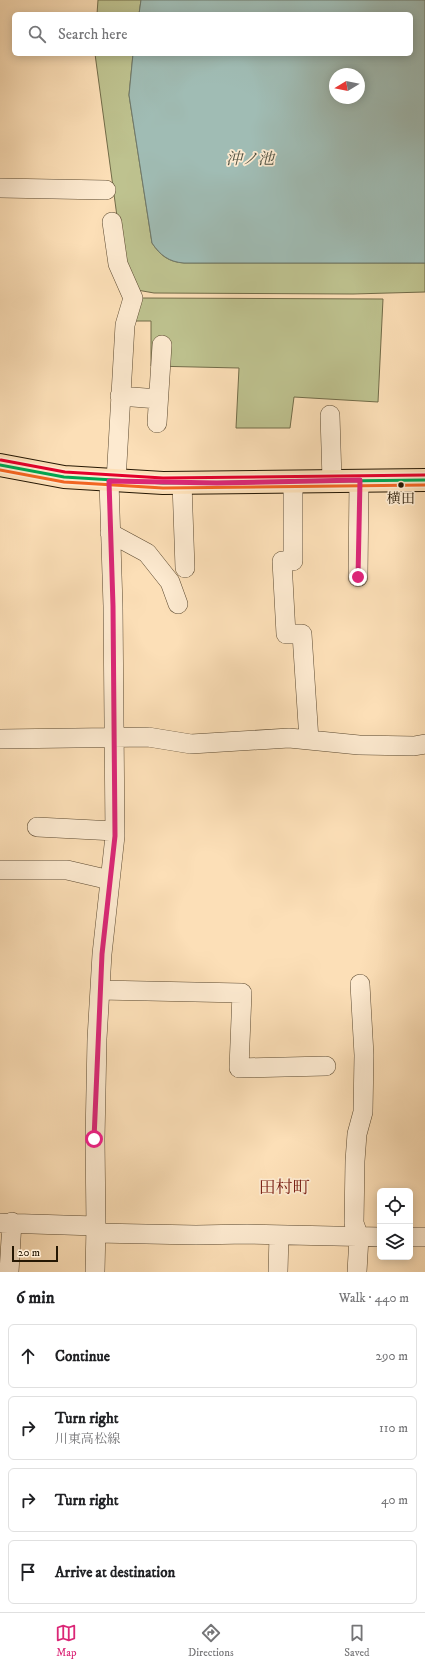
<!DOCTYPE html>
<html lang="en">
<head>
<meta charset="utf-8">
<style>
  :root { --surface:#fff; --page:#f2f2f2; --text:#202124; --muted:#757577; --line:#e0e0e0; --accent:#db2777 }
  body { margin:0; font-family:"IM FELL DW Pica","Noto Serif JP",serif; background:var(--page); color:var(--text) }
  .controls { position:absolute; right:12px; bottom:12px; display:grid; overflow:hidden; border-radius:6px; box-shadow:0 2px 10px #0003 }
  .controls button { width:36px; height:36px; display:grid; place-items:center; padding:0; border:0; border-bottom:1px solid var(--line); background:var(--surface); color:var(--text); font:20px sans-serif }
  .compass { position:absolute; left:329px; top:68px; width:36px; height:36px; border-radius:50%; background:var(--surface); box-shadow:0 2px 10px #0003; rotate:260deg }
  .scale { position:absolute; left:12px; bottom:10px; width:46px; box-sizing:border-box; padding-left:4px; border:2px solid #251703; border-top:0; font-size:11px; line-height:14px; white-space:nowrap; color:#251703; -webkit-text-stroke:3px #fdead0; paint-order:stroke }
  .stop { position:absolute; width:12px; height:12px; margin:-9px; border:3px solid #db2777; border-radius:50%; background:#fff }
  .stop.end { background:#db2777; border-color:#fff; box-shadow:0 1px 4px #0008 }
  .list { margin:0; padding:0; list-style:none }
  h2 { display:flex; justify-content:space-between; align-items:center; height:52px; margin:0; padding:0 16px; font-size:17px }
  h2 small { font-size:13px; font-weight:400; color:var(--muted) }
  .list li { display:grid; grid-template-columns:26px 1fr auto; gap:12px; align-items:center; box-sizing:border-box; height:64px; margin:0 8px 8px; padding:0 8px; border:1px solid var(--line); border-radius:6px }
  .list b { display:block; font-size:15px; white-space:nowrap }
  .list p { margin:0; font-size:13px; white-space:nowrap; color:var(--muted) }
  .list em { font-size:13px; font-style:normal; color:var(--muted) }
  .icon { flex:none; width:22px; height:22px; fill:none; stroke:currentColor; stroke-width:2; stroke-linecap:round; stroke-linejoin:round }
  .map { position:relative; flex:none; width:425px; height:1272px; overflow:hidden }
  .search { position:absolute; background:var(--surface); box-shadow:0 2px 10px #0003; left:12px; right:12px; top:12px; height:44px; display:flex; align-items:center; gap:10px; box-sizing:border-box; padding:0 14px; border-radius:6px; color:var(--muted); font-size:15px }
  .sheet { height:340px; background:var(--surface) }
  nav { display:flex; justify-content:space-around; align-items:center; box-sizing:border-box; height:56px; border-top:1px solid var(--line); background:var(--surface); font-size:11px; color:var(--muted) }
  nav a { display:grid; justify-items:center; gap:2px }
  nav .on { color:var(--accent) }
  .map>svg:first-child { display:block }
  .green { fill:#bec28f; stroke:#726c49 }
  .water { fill:#a0bcb4; stroke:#6f7a6d; fill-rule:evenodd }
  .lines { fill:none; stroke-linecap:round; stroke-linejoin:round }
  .minor-casing { stroke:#5b4930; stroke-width:20 }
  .major-casing { stroke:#251703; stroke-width:24 }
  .minor { stroke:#fdead0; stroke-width:19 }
  .major { stroke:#fcdfb7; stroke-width:22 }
  .bus-1-casing { stroke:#fdead0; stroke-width:6 }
  .bus-2-casing { stroke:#fdead0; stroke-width:6 }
  .bus-3-casing { stroke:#fdead0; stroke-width:6 }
  .bus-1 { stroke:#00a651; stroke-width:3 }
  .bus-2 { stroke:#f26522; stroke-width:3 }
  .bus-3 { stroke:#e4002b; stroke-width:3 }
  .route { stroke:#db2777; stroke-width:5 }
  .bus-dot { fill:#251703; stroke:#fdead0; stroke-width:1.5 }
  .labels { text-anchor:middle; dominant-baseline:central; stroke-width:3.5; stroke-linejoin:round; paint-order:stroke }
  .bus-label { font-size:14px; fill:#251703; stroke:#fdead0 }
  .water-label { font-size:16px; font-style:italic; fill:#505141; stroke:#fdead0 }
  .quarter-label { font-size:17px; fill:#7a1f14; stroke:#fdead0 }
</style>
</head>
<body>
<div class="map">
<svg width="425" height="1272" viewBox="0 0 425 1272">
  <rect width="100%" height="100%" fill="#fcdfb7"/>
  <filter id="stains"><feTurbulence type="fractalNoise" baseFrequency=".005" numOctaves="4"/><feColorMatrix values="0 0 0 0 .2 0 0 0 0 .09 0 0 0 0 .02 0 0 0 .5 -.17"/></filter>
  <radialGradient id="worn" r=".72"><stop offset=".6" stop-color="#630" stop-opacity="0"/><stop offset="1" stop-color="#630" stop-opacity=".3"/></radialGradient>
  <!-- green -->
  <path class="green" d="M98,0H141L139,14H97Z
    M95,54H133L129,95L152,243C160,255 168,262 184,263H425V292L353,294L154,293L137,290L121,246Z
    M142,298L383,299L378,402L294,397L290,428H236L239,368L151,366V321H133L137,305Z"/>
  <!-- water -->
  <path class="water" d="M141,0H425V263H184C169,262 160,255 152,243L129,95L133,54H411V14H139ZM335,74H359V98H335Z"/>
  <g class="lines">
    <defs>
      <path id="minor" d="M0,188L106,190
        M112,222L118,264L133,298L125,325L116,481
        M120,396L158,399
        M330,415L332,480
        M157,423L162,345
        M293,481V561H282L286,634H302L309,740
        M182,483L185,568
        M110,533L147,553L170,582L178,604
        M358,577L359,480
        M0,739L148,737L191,744L289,738L359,745L414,746L425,744
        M37,827L115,831
        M0,870H67L110,880
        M100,990L242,993L239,1068L326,1066
        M0,1223L96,1226
        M96,1233L196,1235L247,1234L380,1237
        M410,1237H425
        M9,1272L12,1222
        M95,1272L96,1226L95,1139L97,1039L102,954L115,836L113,606L109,481
        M278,1272L279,1235
        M357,1272L359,1237L354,1223L355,1161L357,1134L363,1112L364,1055L360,984"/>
      <path id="major" d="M0,465L64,477L163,483L425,480"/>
    </defs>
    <!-- minor casing -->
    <use href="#minor" class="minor-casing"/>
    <!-- major casing -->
    <use href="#major" class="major-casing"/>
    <!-- minor -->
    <use href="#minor" class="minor"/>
    <!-- major -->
    <use href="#major" class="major"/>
    <defs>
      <path id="bus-1" d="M0,465L64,477L163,483L425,480"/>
      <path id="bus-2" d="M0,470L64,482L163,488L425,485"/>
      <path id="bus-3" d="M1,460L65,472L163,478L425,475"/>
    </defs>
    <!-- bus-1 casing -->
    <use href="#bus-1" class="bus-1-casing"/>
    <!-- bus-2 casing -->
    <use href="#bus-2" class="bus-2-casing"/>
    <!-- bus-3 casing -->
    <use href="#bus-3" class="bus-3-casing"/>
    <!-- bus-1 -->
    <use href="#bus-1" class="bus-1"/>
    <!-- bus-2 -->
    <use href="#bus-2" class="bus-2"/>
    <!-- bus-3 -->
    <use href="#bus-3" class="bus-3"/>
  </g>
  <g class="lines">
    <!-- route -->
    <path class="route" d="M94,1139L102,954L115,836L113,606L109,481L217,483L360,480L358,577"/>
  </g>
  <!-- markers -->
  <circle class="bus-dot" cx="401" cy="485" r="3.5"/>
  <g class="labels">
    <!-- bus labels -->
    <g class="bus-label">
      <text x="401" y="499">横田</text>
    </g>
    <!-- water labels -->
    <g class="water-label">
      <text x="250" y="159">沖ノ池</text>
    </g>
    <!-- quarter labels -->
    <g class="quarter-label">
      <text x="284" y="1188">田村町</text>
    </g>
  </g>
  <rect width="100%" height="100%" filter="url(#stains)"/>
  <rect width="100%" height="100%" fill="url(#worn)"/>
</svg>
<div class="controls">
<button><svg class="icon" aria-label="locate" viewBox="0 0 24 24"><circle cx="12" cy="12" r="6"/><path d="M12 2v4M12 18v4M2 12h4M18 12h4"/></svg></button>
<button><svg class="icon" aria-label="layers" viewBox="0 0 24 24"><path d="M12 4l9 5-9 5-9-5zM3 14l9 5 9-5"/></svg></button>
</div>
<svg class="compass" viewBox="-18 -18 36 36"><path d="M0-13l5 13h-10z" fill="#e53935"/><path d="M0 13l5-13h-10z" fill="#757577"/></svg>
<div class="scale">20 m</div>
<div class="stop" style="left:94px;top:1139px"></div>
<div class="stop end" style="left:358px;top:577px"></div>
<div class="search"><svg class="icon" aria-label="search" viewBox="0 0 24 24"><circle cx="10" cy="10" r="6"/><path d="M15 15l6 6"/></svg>Search here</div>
</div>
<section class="sheet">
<h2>6 min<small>Walk · 440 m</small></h2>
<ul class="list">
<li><svg class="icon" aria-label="ahead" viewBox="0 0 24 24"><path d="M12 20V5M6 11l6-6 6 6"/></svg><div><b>Continue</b></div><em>290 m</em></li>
<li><svg class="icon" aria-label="right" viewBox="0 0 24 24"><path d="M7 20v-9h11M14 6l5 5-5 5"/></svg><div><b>Turn right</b><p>川東高松線</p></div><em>110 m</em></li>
<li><svg class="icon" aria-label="right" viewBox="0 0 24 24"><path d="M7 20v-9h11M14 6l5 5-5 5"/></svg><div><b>Turn right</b></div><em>40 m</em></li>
<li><svg class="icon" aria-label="arrive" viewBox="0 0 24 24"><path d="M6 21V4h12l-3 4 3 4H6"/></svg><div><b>Arrive at destination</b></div></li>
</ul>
</section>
<nav>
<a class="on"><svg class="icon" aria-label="map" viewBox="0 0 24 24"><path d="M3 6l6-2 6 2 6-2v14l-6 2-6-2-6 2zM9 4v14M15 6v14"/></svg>Map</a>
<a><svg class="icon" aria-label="directions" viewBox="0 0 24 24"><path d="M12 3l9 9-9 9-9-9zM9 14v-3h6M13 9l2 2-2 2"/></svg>Directions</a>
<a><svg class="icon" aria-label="saved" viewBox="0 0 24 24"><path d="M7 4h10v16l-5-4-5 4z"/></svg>Saved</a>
</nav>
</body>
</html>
